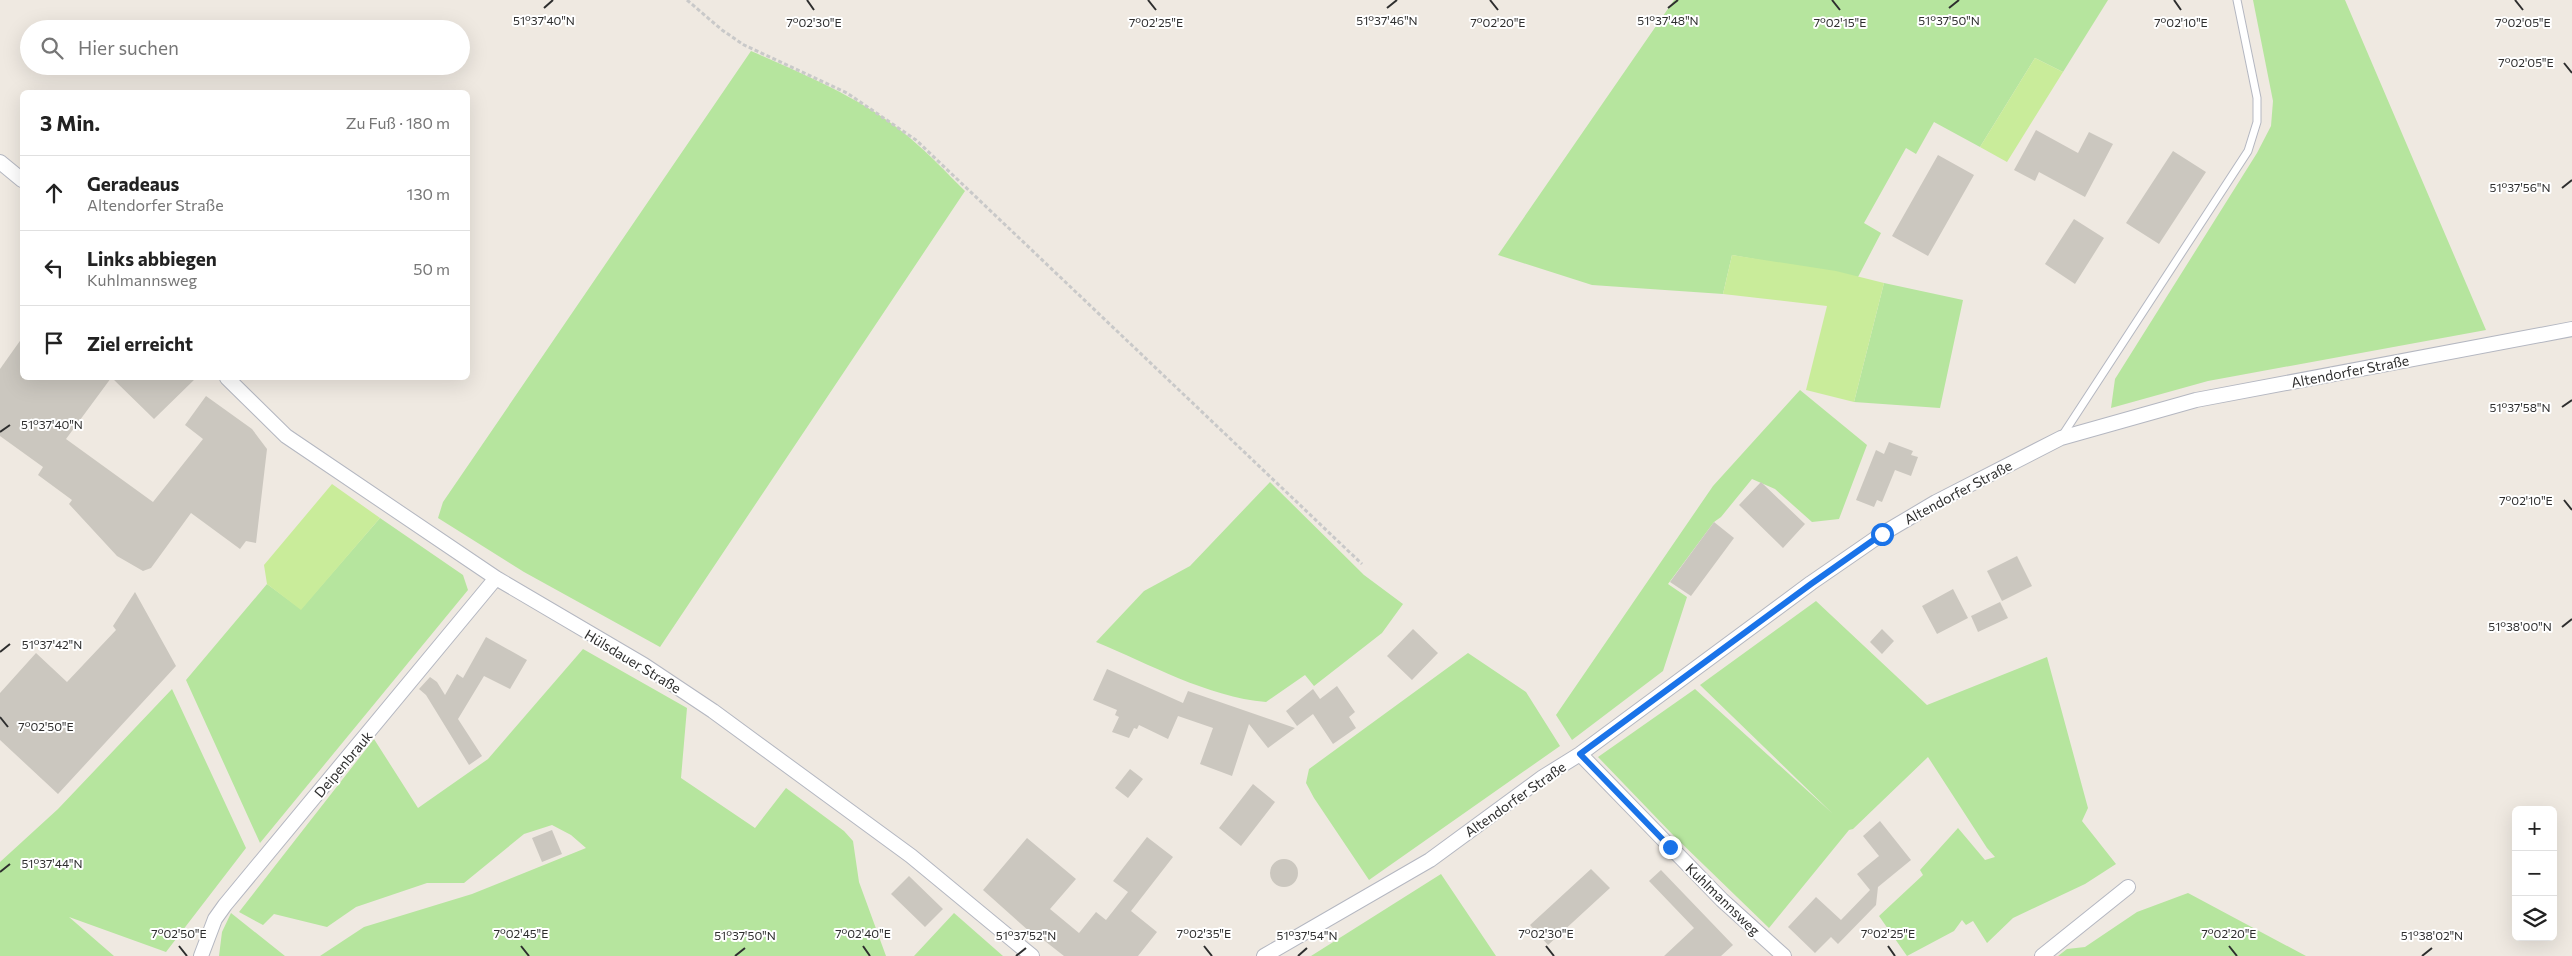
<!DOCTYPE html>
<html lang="de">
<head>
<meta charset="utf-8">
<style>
  :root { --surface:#fff; --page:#f2f2f2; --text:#222; --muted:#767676; --line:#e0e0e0 }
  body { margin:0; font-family:Commissioner,sans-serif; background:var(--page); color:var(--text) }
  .controls { position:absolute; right:15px; bottom:15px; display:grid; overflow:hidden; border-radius:8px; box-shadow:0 5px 20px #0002 }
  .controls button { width:45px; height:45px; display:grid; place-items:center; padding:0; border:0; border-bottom:1px solid var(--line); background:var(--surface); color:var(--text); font:25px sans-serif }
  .stop { position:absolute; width:15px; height:15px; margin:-11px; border:4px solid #1a73e8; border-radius:50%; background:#fff }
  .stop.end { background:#1a73e8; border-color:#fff; box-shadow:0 1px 5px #0008 }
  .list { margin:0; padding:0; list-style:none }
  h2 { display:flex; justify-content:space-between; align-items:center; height:65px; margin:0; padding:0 20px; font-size:21px }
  h2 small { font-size:16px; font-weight:400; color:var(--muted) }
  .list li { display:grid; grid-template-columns:32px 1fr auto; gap:15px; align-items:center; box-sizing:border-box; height:75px; padding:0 20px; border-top:1px solid var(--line) }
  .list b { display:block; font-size:19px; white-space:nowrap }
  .list p { margin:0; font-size:16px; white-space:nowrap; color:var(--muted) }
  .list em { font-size:16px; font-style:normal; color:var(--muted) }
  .icon { flex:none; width:28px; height:28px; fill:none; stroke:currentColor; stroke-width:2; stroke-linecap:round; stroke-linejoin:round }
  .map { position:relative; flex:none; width:2572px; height:956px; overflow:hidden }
  .search { position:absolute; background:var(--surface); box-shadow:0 5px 20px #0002; left:20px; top:20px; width:450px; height:55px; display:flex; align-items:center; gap:12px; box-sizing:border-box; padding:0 18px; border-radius:28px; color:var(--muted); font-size:19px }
  .panel { position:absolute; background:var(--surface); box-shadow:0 5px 20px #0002; left:20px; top:90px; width:450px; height:290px; border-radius:8px }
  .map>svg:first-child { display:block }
  .green { fill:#b6e59e }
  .pitch { fill:#c9ec9a }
  .building { fill:#cbc7bf }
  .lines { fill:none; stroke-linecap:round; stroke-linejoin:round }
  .lane-casing { stroke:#b4b7c1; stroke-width:9 }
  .street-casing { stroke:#b4b7c1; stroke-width:16 }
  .path { stroke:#c9c9c9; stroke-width:3; stroke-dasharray:4 2.5; stroke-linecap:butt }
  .lane { stroke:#fff; stroke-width:7 }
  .street { stroke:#fff; stroke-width:14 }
  .route { stroke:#1a73e8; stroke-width:6 }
  .ticks { fill:none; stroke:#2e2e2e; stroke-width:2 }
  .labels { text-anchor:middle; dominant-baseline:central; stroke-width:4; stroke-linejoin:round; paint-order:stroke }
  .street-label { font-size:14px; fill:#2e2e2e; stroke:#fff }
  .ticks-label { font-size:12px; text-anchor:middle; fill:#2e2e2e; stroke:#fff; stroke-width:4; stroke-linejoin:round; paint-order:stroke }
</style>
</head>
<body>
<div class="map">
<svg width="2572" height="956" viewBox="0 0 2572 956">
  <rect width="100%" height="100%" fill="#efe9e1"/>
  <!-- green -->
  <path class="green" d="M1674,0H2108L2063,72L2035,58L1980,147L1934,122L1916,154L1906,148L1864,223L1881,233L1858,277L1732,255L1723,294L1592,285L1498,255Z
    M2253,0H2345L2486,330L2208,381L2111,408L2115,379L2257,153L2271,126L2273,101Z
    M751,51C805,75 864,99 910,138C929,154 947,173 965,191L660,647L524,572L438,518L443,502Z
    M1884,283L1963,300L1940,408L1854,402Z
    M1800,390L1867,445L1839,519L1812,522L1775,489L1752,479L1721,517L1714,522L1668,584L1687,597L1663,671L1572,740L1556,715L1713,486Z
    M1270,482L1364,575L1403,604L1382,633L1314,686L1305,675L1266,702C1207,697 1150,664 1096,642L1144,591L1190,566Z
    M380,518L463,575L468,590L260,843L186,680L267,584L301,609Z
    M1816,601L1927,705L2047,657L2088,808L2082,821L2116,864L2085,884L2013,918L1987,943L1973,921L1966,925L1962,920L1954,931L1907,956L1879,916L1923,875L1920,870L1958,828L1985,860L1995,857L1987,848L1928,757L1853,829L1849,830L1769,928L1674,836L1598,757L1695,689L1832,813L1700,685Z
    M583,649L687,708L681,778L755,828L786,788L844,831L853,841L859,882L886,956H320L364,927L472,894L586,848L571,835L552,825L524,834L464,883H427L356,907L327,927L274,914L263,925L239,912L374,739L418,808L488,759Z
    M1468,653L1526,692L1560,746L1369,880L1314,798L1306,783L1309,769Z
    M172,689L246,848L166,952L69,917L114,956H0V862L58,809Z
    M1441,874L1496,956H1311Z
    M2188,893L2306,956H2058L2067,949L2085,947L2137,912Z
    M231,913L285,956H219L222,932Z
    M954,913L1003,956H914Z"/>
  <!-- pitch -->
  <path class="pitch" d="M2035,58L2063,72L2007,162L1980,147Z
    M1732,255L1836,271L1884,283L1854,402L1806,390L1827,306L1723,294Z
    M332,484L380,518L301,610L267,584L264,565Z"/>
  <!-- building -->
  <path class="building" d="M2036,130L2078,153L2089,132L2113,144L2085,197L2039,172L2035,181L2014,170Z
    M2173,151L2206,172L2159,244L2126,223Z
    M1938,155L1974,175L1928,256L1892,236Z
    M2074,219L2104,238L2075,284L2045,264Z
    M22,338V378H111L66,439L153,502L203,439L185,425L206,396L252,429L267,449L256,543L246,541L240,549L191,513L151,568L143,571L117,556L69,504L72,500L38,475L43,467L0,436V369Z
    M112,378H196L154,419Z
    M1889,442L1913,451L1911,455L1918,457L1911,476L1895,470L1882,502L1877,500L1874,507L1856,500L1876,450L1884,454Z
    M1761,482L1805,524L1783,548L1739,505Z
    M1714,522L1734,538L1691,596L1670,582Z
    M2017,556L2032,586L2002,601L1987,571Z
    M1953,589L1968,618L1937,634L1922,606Z
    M135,592L176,666L58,794L0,740V693L36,653L67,682L116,630L113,626Z
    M2000,602L2008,618L1978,632L1971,616Z
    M1413,629L1438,653L1412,680L1387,656Z
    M1882,629L1894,641L1882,654L1870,642Z
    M486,637L527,660L510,689L484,676L458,719L482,756L469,765L426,695L419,689L430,677L437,682L445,695L457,674L463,678Z
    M1107,669L1183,703L1188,691L1295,728L1268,748L1249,724L1232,776L1200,764L1213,728L1178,716L1168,739L1139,725L1137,729L1134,728L1129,738L1112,732L1119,717L1115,715L1117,710L1093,700Z
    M1337,686L1355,712L1349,717L1356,728L1333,744L1313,714L1297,726L1286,711L1313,689L1320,699Z
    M1130,769L1143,779L1128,798L1115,788Z
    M1253,784L1275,802L1241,846L1219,828Z
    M1880,821L1911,860L1878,887L1876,905L1838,944L1831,937L1815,953L1788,927L1816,897L1841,920L1870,890L1857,874L1879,856L1863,836Z
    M552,830L562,854L542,862L532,838Z
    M1147,837L1173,857L1131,911L1157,932L1138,956H1064L1041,938L1039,940L983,890L1027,838L1076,879L1050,909L1079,933L1096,912L1106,920L1128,892L1113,881Z
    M1270 873a14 14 0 1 1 28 0a14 14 0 1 1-28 0Z
    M1591,869L1610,888L1548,945L1530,925Z
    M1661,870L1733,945L1721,956H1664L1694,928L1649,881Z
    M909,876L943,909L925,927L891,894Z"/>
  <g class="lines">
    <defs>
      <path id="lane" d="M2062,436L2248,151L2257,122V98L2237,0"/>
      <path id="street" d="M0,162L22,180
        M227,378L286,436L496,578L644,665L713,711L911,856L1032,956
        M1580,754L1722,900L1784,956
        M201,956L215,919L225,905L496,578
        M1264,956L1430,860L1543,777L1580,754L1811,583L1882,534L1936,502L2061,438L2196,400L2572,329
        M2042,956L2128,887"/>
    </defs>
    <!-- lane casing -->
    <use href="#lane" class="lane-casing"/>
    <!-- street casing -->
    <use href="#street" class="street-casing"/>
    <!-- path -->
    <path class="path" d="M687,0L722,30L744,45L847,93L916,140L1362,564"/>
    <!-- lane -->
    <use href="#lane" class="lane"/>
    <!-- street -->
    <use href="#street" class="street"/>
  </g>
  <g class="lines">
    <!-- route -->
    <path class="route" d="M1670,847L1580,754L1811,584L1882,534"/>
  </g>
  <!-- ticks -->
  <path class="ticks" d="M807,0L814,10M1148,0L1156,10M1490,0L1498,10M1832,0L1840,10M2174,0L2181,10M2515,0L2523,10M544,8L553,0M1387,8L1397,0M1668,8L1678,0M1949,8L1959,0M2564,63L2572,73M2562,188L2572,180M2562,407L2572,400M0,432L10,425M2564,500L2572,510M2562,627L2572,619M0,652L10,644M0,717L8,727M0,872L10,864M179,946L187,956M521,946L529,956M863,946L870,956M1204,946L1212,956M1546,946L1554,956M1888,946L1895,956M2229,946L2237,956M735,956L745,948M1016,956L1026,948M1298,956L1307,948M2422,956L2432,948"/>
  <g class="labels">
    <!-- street labels -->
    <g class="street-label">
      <text transform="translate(2350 371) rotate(-11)">Altendorfer Straße</text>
      <text transform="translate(1958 492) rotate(-28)">Altendorfer Straße</text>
      <text transform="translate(633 661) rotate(31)">Hülsdauer Straße</text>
      <text transform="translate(343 764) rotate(-50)">Deipenbrauk</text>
      <text transform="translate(1515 799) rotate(-35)">Altendorfer Straße</text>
      <text transform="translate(1723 899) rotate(44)">Kuhlmannsweg</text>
    </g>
  </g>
  <g class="ticks-label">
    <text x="544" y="25">51°37'40"N</text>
    <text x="1387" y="25">51°37'46"N</text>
    <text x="1668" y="25">51°37'48"N</text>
    <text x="1949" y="25">51°37'50"N</text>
    <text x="1156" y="27">7°02'25"E</text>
    <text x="1840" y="27">7°02'15"E</text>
    <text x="2181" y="27">7°02'10"E</text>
    <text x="814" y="27">7°02'30"E</text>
    <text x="1498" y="27">7°02'20"E</text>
    <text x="2523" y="27">7°02'05"E</text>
    <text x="2526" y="67">7°02'05"E</text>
    <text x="2520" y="192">51°37'56"N</text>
    <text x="2520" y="412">51°37'58"N</text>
    <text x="52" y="429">51°37'40"N</text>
    <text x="2526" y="505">7°02'10"E</text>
    <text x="2520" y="631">51°38'00"N</text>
    <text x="52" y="649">51°37'42"N</text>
    <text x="46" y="731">7°02'50"E</text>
    <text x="52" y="868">51°37'44"N</text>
    <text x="179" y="938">7°02'50"E</text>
    <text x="521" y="938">7°02'45"E</text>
    <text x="863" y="938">7°02'40"E</text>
    <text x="1204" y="938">7°02'35"E</text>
    <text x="1546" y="938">7°02'30"E</text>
    <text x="1888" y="938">7°02'25"E</text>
    <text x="2229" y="938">7°02'20"E</text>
    <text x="745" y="940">51°37'50"N</text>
    <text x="1026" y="940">51°37'52"N</text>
    <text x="1307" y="940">51°37'54"N</text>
    <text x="2432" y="940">51°38'02"N</text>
  </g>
</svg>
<div class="controls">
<button>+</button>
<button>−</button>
<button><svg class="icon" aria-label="layers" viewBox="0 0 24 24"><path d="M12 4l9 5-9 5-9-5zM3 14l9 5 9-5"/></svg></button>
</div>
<div class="stop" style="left:1882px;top:534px"></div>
<div class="stop end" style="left:1670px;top:847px"></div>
<div class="search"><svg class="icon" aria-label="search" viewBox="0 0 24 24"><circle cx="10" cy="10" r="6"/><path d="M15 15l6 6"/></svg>Hier suchen</div>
<section class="panel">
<h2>3 Min.<small>Zu Fuß · 180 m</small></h2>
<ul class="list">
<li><svg class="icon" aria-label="ahead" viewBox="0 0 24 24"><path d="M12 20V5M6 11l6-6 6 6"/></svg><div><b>Geradeaus</b><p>Altendorfer Straße</p></div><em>130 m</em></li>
<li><svg class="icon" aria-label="left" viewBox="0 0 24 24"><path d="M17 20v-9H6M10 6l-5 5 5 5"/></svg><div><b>Links abbiegen</b><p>Kuhlmannsweg</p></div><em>50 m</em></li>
<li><svg class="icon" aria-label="arrive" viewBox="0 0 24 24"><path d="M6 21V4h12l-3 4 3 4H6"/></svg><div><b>Ziel erreicht</b></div></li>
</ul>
</section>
</div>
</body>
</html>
